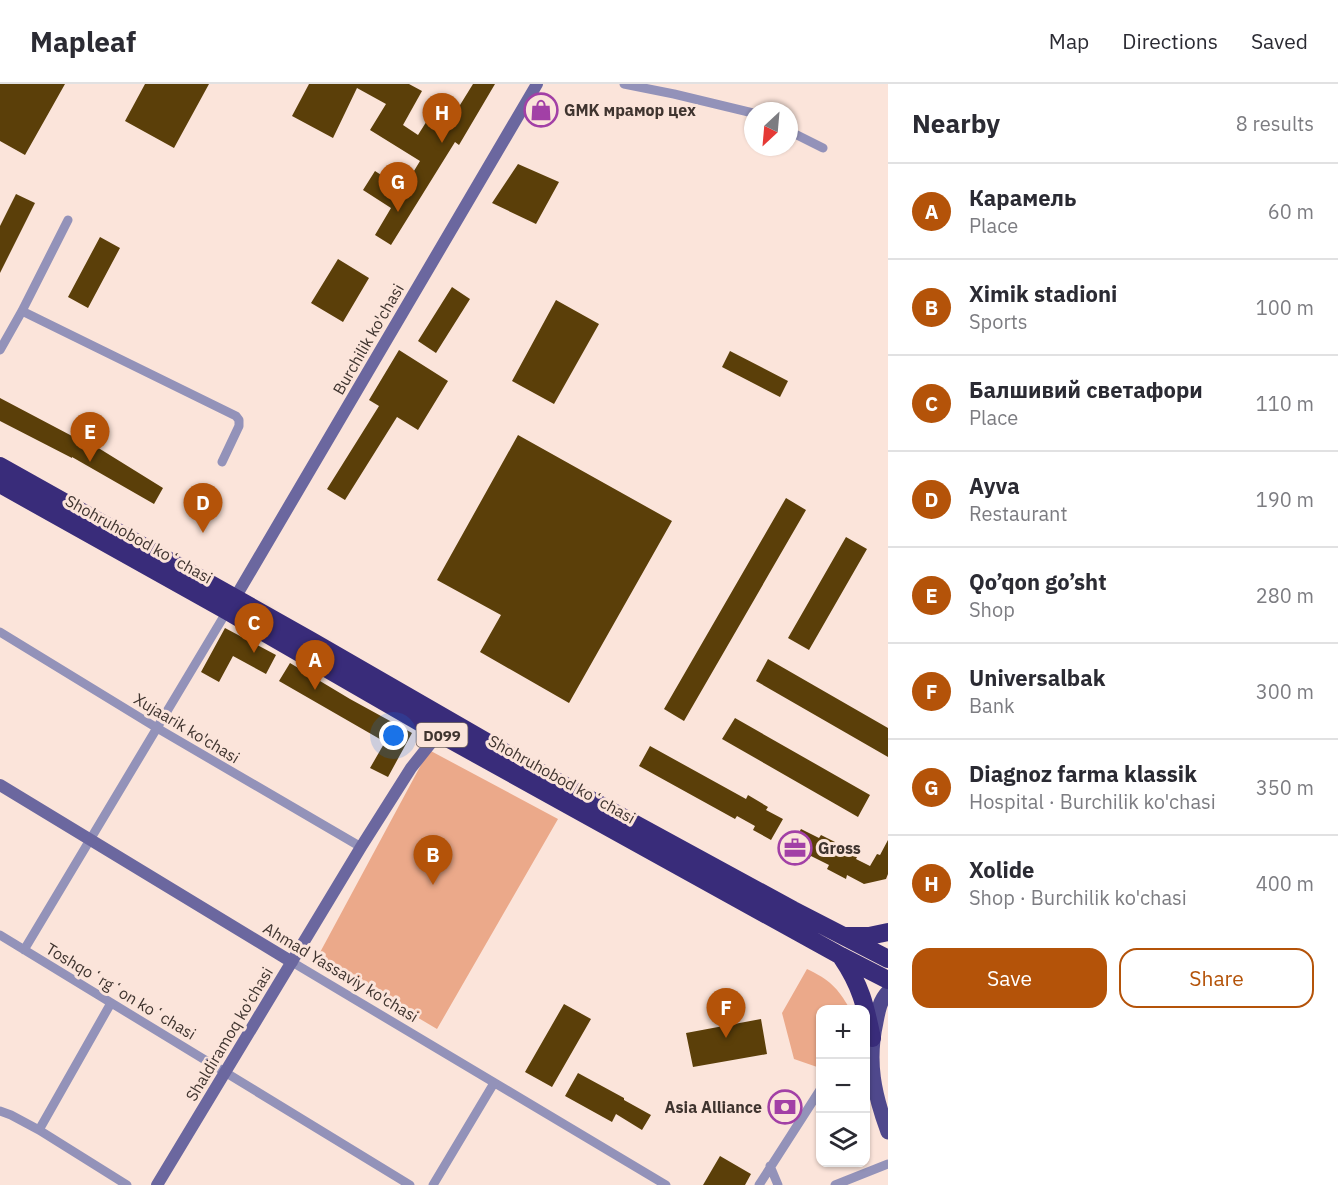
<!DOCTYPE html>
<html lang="en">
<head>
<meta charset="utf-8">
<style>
  :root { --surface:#fff; --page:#f7f7f7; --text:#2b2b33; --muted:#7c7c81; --line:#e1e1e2; --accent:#b45309 }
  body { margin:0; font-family:"IBM Plex Sans",sans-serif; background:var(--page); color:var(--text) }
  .controls { position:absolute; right:18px; bottom:18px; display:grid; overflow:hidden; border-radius:12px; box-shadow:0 2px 4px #0004 }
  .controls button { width:54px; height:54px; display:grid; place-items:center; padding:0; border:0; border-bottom:2px solid var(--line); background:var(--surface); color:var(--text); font:30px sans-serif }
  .compass { position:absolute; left:744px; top:18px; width:54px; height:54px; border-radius:50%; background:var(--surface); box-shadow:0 2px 4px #0004; rotate:206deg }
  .you { position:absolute; left:394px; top:652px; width:21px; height:21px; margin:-15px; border:4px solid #fff; border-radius:50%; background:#1a73e8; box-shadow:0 0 0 9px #1a73e833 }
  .badge { display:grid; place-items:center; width:39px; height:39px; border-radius:50%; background:var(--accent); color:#fff; font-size:20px; font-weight:700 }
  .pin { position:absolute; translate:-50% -50px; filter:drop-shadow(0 2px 3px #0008) }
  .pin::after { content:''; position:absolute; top:32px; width:21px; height:18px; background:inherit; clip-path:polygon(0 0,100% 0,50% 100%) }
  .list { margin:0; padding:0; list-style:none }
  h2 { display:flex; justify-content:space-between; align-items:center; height:78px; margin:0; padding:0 24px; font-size:26px }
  h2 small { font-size:20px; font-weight:400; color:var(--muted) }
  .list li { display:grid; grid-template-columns:39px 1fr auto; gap:18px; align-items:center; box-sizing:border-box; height:96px; padding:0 24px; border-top:2px solid var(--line) }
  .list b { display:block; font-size:22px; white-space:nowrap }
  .list p { margin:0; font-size:20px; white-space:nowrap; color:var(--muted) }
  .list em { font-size:20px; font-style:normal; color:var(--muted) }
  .actions { display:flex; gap:12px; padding:18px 24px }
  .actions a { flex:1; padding:14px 0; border:2px solid var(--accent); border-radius:18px; text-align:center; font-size:21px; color:var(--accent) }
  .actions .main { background:var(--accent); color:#fff }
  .icon { flex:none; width:33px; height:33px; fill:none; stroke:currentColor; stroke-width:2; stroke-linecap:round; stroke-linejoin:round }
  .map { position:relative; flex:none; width:888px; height:1101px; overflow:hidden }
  header { display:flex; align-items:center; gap:36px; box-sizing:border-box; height:84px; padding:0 30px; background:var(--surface); border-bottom:2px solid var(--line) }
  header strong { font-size:28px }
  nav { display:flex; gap:33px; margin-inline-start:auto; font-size:21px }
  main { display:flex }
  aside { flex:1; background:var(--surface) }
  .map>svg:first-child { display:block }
  .green { fill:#eba98a }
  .building { fill:#5b3f09 }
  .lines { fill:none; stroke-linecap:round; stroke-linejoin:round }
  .street { stroke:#9392b9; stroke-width:9 }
  .secondary { stroke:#6b679f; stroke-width:12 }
  .primary { stroke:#4f488c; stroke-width:15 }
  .highway { stroke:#392c7a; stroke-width:18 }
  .labels { text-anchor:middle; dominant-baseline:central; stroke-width:6; stroke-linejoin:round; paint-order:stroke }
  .shield { fill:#fbe4da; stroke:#776962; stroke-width:1.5 }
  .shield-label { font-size:15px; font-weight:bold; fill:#3f342f }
  .poi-label { font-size:16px; font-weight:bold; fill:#3f342f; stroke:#fbe4da; text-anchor:start }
  .street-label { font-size:16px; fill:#3f342f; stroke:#fbe4da }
</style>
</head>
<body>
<header>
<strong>Mapleaf</strong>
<nav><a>Map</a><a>Directions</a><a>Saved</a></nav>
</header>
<main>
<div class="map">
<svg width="888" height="1101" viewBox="0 0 888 1101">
  <rect width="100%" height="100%" fill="#fbe4da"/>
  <!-- green -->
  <path class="green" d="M429,666L558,735L437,945L317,874Z
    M807,885C830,896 837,903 850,925L820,926V984L794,975L782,929Z"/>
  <!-- building -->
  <path class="building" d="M0,0H65L25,71L0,57Z
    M145,0H209L174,64L125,37Z
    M309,0H409L422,7L403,41L418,51L435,24L452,34L473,0H495L459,61L455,58L391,161L375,151L391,124L363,106L375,87L403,105L420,77L370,46L386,20L357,4L333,54L292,32Z
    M518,80L559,98L536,140L492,119Z
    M16,110L35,119L0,189V142Z
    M100,153L120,164L88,224L68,213Z
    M338,175L369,194L343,238L311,219Z
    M452,203L470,215L436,269L418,257Z
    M556,216L599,240L554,320L512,297Z
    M399,266L448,297L418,346L397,333L345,416L327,405L379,322L369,316Z
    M730,267L788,297L780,313L722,283Z
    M0,314L91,362L92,360L163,404L154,420L72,373V374L0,337Z
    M518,351L672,437L569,619L480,568L501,531L437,496Z
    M786,414L806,426L684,637L664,625Z
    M846,453L867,465L809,566L788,554Z
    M225,544L276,571L266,590L233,572L219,598L201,588Z
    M768,575L888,644V673L756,597Z
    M290,579L350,615L412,649L388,693L370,684L385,658L279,597Z
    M735,634L870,711L858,733L722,655Z
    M650,662L746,715L748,711L768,723L766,726L783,735L771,756L753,746L755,742L737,732L735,735L639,682Z
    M801,745L819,754L821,751L841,761L840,764L857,773L856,775L870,782L877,770L880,771L888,756V790L886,795L864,800L847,791L846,795L827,785L829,781L811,772L809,775L790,765Z
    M564,920L591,935L552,1003L525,988Z
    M761,935L767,970L693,983L686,949Z
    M578,989L624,1014V1016L651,1031L642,1046L616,1030L612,1038L565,1012Z
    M720,1072L751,1090L745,1101H703Z"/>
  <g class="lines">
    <!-- street -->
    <path class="street" d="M624,0L674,10L753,29
      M789,47L823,64
      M22,227L236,332L239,336V342L222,378
      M0,266L22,227L68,136
      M0,548L157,644L361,763
      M0,851L410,1101
      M24,866L227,527
      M292,878L666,1101
      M0,1027L11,1031L39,1046L127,1101
      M39,1046L111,919
      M770,1082L778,1101
      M433,1101L494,999
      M759,1101L820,1006
      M835,1101L888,1080"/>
    <!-- secondary -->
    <path class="secondary" d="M232,519L537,0
      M0,701L292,878
      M157,1101L361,763L411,684L442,645"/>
    <!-- primary -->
    <path class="primary" d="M888,908C880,916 878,927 876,938C867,978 874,1010 888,1048"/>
    <!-- highway -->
    <path class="highway" d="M0,382L310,556L525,680L793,826L888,875
      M0,400L227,527L440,650L841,872L888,896
      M845,852H869L888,848
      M842,874C861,902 865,921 872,954"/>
  </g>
  <!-- icons -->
  <defs>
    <symbol id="shop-ring" viewBox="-11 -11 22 22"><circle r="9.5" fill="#fbe4da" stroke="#a240a6" stroke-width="1.5"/><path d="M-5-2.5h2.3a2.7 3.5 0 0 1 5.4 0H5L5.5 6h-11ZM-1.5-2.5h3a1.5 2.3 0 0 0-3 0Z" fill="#a240a6"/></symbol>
    <symbol id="office-ring" viewBox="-11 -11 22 22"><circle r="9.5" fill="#fbe4da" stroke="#a240a6" stroke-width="1.5"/><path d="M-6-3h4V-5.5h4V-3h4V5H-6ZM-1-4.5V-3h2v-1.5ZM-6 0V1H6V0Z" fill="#a240a6"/></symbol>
    <symbol id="bank-ring" viewBox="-11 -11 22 22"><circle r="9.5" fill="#fbe4da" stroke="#a240a6" stroke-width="1.5"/><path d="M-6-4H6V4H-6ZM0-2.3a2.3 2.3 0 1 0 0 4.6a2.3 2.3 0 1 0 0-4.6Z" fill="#a240a6"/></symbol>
  </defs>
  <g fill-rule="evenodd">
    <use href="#shop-ring" x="522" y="7" width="38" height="38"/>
    <use href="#office-ring" x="776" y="745" width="38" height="38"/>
    <use href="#bank-ring" x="766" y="1004" width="38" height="38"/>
  </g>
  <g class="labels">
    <!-- shield labels -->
    <rect class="shield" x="416.5" y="639" width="51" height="24" rx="4.5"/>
    <g class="shield-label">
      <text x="442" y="651">D099</text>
    </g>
    <!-- poi labels -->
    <g class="poi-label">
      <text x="564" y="26">GMK мрамор цех</text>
      <text x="818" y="764">Gross</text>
      <text x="762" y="1023" text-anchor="end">Asia Alliance</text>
    </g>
    <!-- street labels -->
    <g class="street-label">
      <text transform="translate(368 255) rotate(-60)">Burchilik ko'chasi</text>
      <text transform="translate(139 455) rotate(29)">Shohruhobod koʻchasi</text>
      <text transform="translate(187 644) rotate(31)">Xujaarik ko'chasi</text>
      <text transform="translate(562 695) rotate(29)">Shohruhobod koʻchasi</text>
      <text transform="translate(341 888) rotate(31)">Ahmad Yassaviy ko'chasi</text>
      <text transform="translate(121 907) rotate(31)">Toshqoʻrgʻon koʻchasi</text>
      <text transform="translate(229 950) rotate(-59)">Shaldiramoq ko'chasi</text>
    </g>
  </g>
</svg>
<div class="controls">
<button>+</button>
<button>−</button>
<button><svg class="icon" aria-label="layers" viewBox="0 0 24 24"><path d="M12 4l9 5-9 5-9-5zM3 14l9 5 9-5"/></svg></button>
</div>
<svg class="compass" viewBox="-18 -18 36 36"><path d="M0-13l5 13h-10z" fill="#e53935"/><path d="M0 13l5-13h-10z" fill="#7c7c81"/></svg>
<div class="you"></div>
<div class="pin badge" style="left:315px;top:606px">A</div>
<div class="pin badge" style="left:433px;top:801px">B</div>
<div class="pin badge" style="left:254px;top:569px">C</div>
<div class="pin badge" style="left:203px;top:449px">D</div>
<div class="pin badge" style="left:90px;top:378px">E</div>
<div class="pin badge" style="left:726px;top:954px">F</div>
<div class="pin badge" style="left:398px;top:128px">G</div>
<div class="pin badge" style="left:442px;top:59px">H</div>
</div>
<aside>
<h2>Nearby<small>8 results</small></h2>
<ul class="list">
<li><span class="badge">A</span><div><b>Карамель</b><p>Place</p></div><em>60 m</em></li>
<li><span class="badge">B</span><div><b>Ximik stadioni</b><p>Sports</p></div><em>100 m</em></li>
<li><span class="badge">C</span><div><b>Балшивий светафори</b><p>Place</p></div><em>110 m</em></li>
<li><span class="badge">D</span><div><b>Ayva</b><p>Restaurant</p></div><em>190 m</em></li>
<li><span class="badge">E</span><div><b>Qo’qon go’sht</b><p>Shop</p></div><em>280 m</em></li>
<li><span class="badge">F</span><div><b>Universalbak</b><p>Bank</p></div><em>300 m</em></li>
<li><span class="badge">G</span><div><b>Diagnoz farma klassik</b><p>Hospital · Burchilik ko'chasi</p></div><em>350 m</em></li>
<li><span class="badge">H</span><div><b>Xolide</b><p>Shop · Burchilik ko'chasi</p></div><em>400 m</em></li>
</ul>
<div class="actions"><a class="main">Save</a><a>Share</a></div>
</aside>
</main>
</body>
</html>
